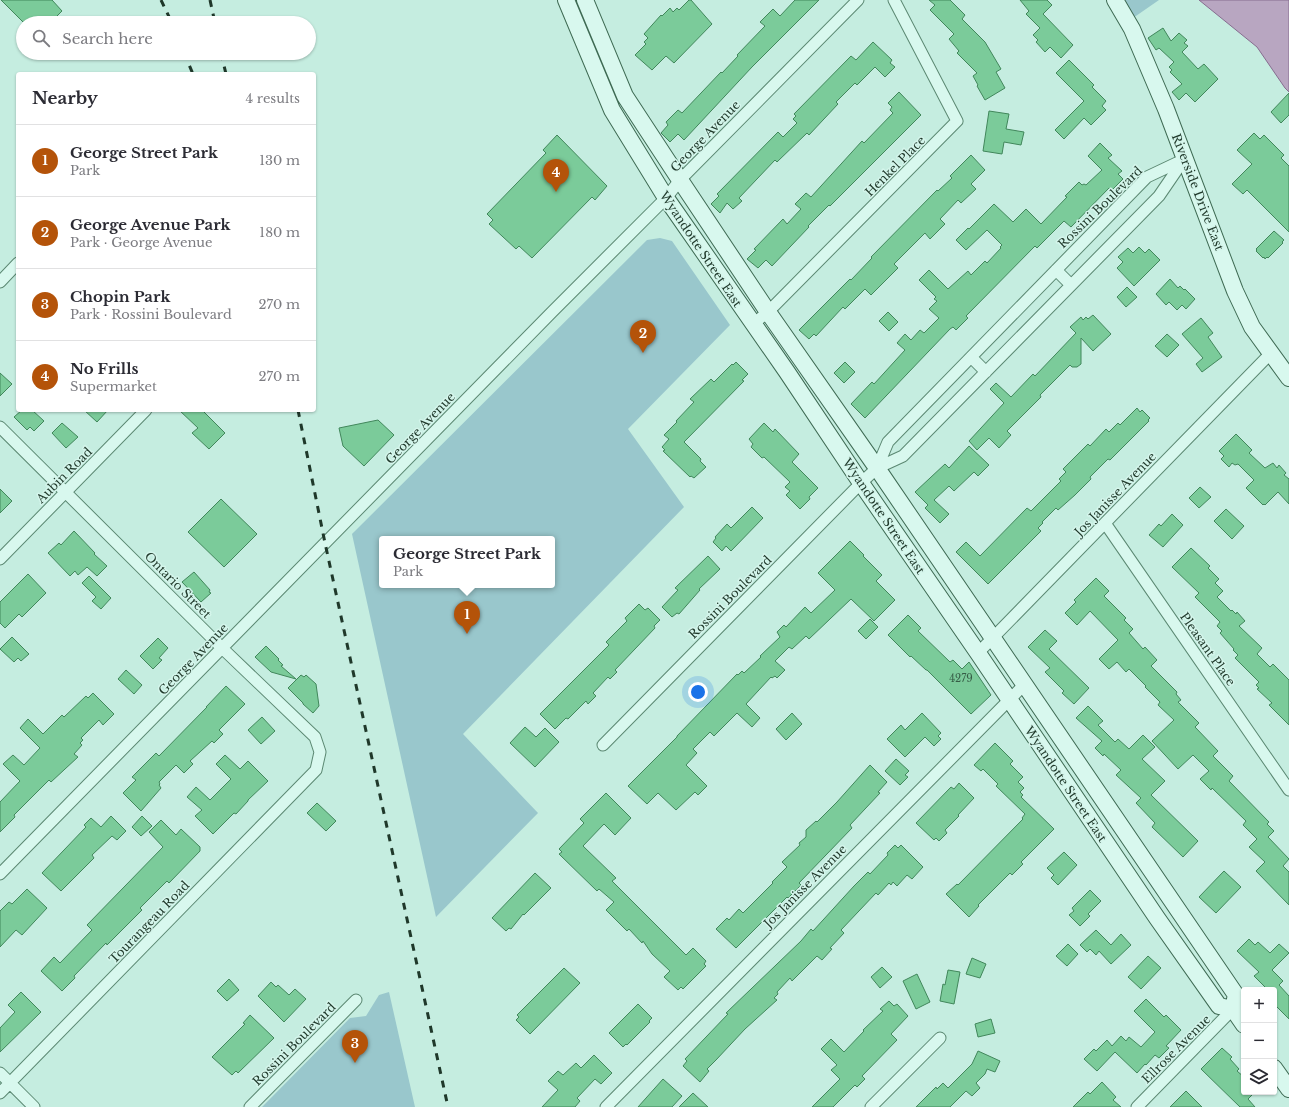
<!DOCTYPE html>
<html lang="en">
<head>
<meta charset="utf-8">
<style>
  :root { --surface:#fff; --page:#f7f7f7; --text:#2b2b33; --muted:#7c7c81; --line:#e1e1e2; --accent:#b45309 }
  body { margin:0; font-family:"Libre Baskerville",serif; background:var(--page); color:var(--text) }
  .controls { position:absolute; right:12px; bottom:12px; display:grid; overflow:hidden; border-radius:4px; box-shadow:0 1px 3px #0004 }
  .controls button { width:36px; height:36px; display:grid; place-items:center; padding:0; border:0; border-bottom:1px solid var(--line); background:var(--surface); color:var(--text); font:20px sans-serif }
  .you { position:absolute; left:698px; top:692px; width:14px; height:14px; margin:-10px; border:3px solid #fff; border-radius:50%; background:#1a73e8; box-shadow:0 0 0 6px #1a73e833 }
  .badge { display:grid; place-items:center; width:26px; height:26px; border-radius:50%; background:var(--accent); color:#fff; font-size:13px; font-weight:700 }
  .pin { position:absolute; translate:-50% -33px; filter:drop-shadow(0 1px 2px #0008) }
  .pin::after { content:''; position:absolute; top:21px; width:14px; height:12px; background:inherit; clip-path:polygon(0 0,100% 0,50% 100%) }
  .popup { position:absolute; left:379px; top:536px; width:176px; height:52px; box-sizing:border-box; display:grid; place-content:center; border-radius:4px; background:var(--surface); filter:drop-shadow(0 1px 3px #0005); font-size:13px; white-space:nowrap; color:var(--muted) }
  .popup b { font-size:15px; color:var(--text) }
  .popup::after { content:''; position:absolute; left:50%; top:100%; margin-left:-8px; border:8px solid transparent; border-top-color:var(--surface) }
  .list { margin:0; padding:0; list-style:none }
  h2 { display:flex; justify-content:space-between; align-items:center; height:52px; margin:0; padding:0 16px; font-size:17px }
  h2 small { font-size:13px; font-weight:400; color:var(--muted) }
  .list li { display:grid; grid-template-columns:26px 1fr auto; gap:12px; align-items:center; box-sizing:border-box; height:72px; padding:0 16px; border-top:1px solid var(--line) }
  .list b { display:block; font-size:15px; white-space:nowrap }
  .list p { margin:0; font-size:13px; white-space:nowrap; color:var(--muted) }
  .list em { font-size:13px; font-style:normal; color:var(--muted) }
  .icon { flex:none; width:22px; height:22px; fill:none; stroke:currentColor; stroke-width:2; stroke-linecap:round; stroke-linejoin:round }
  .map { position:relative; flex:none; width:1289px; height:1107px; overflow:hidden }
  .search { position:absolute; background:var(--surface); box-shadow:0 1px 3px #0004; left:16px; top:16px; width:300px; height:44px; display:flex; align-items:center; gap:10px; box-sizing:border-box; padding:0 14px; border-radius:22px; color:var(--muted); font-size:15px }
  .panel { position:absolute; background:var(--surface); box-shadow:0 1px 3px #0004; left:16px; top:72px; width:300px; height:340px; border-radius:4px }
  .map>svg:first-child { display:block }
  .green { fill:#99c7cc; fill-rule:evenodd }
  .water { fill:#b8a6c1; stroke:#866d8f }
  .building { fill:#7bcb9a; stroke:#41875b }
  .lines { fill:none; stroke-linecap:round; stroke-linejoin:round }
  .street-casing { stroke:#5b8872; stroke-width:13 }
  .secondary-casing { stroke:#3e6a53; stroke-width:18 }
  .street { stroke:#d8f8ee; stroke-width:11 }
  .secondary { stroke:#d8f8ee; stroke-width:16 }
  .rail { stroke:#1f382a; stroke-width:3; stroke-dasharray:7 7; stroke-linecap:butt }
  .labels { text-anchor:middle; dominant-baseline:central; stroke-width:3; stroke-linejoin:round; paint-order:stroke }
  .number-label { font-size:10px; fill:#365d46 }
  .street-label { font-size:12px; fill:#1f382a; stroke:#d4f5eb }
</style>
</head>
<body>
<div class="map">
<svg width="1289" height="1107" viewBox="0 0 1289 1107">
  <rect width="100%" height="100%" fill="#c5ede0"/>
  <!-- green -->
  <path class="green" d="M1122,0H1159L1133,18Z
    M660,238L672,241L730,325L628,429L684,507L463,734L538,813L436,917L352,534L647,240ZM382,539H552V585H382Z
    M389,992L415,1107H262L350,1018L366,1016L379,995Z"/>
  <!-- water -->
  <path class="water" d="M1199,0H1289V92L1285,88L1257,47Z"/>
  <!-- building -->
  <path class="building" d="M1,0H52L62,11L50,23H24Z
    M689,0H691L712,24L674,63L666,56L652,70L635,55L646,44L644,42L648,38L644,34L661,15L662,16L670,8L673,12L677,8L679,10Z
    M795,0H819L752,67L684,140L678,134L670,142L661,133L668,125L666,122L678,110L682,113L721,72L722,73L738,56L737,55L765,26L760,22L773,9L780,16Z
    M929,0H950L965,15L962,19L985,42L1001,69L996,72L1005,88L985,100L977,86L978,85L973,76L977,73L957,53L959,51L949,39L954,34L930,10L935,5Z
    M1020,0H1047L1052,5L1043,14L1073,45L1061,58L1050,47L1045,52L1036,42L1038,40L1033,35L1040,28L1026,14L1029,11Z
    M1163,28L1171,41L1179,33L1187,40L1184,43L1188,46L1182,52L1198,69L1204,64L1218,79L1195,102L1186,93L1179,100L1172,92L1182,84L1170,72L1172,70L1169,67L1174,62L1159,48L1156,50L1148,38Z
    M873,42L892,60L890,63L895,67L885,77L875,67L857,85L855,83L836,102L838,104L809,135L807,133L777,162L775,160L739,198L742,201L733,209L727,203L720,213L711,204L719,196L717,194L778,132L783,137L797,123L793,119L796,116L794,114L851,56L856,60Z
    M1069,60L1094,85L1092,87L1106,101L1102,106L1106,110L1091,125L1084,118L1064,139L1055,130L1084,101L1056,73Z
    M899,92L921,115L830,206L829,205L808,226L809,227L772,266L766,260L758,268L747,259L756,250L754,249L783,219L787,224L801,209L795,204L806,193L811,197L862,141L864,143L893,113L890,110L892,107L888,103Z
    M1289,93V115L1281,123L1271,112Z
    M989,111L1009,114L1006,129L1024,132L1021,145L1004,142L1002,154L983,151Z
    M1254,133L1260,139L1264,135L1284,155L1281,158L1289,166V232L1247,190L1243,194L1232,184L1252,164L1237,150Z
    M557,135L607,186L595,200L592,197L532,258L519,246L516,249L489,224L493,220L487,214L546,153L543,150Z
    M1100,143L1112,155L1108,158L1122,171L1118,174L1123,179L1112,190L1109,188L1071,227L1064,221L1037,248L1035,246L966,316L968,318L956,330L953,327L950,329L865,418L851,404L872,382L874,384L905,350L897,343L905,334L911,340L920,330L924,333L939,318L929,309L937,301L934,299L936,297L919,280L929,270L948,289L968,271L971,275L985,261L987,263L1001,248L1000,247L1002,245L987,230L966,250L956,240L968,228L969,229L994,204L1013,222L1026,209L1041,224L1067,197L1065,196L1079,182L1082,185L1084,184L1086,185L1102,170L1088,156Z
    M971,155L985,170L971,184L976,189L961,203L958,200L940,219L945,224L930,239L925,233L894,264L898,268L871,295L865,289L845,309L843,307L816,336L814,334L809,339L799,330L850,279L851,280L872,258L871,257L937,190L938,191L952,178L950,176Z
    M1274,231L1284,240L1282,242L1283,243L1268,258L1267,257L1265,259L1264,257L1263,258L1256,251L1257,250L1256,249Z
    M1139,247L1145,253L1149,249L1160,260L1134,286L1117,268L1123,262L1118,257L1128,248L1133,253Z
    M1170,279L1178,288L1180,286L1184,290L1185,289L1195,299L1186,309L1182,305L1177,310L1169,302L1166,305L1156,294Z
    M1127,287L1137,297L1126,307L1117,297Z
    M888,312L898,322L889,331L879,321Z
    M1093,315L1111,334L1093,351L1081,338V364L1077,367H1072L1070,365L1040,395L1041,397L1007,431L1011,435L999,448L989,438L977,450L969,441L1004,403L990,389L996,383L1011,397L1033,374L1035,376L1076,333L1070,327L1081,317L1083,320L1086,317L1088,319Z
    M1201,318L1213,333L1208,337L1222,357L1202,372L1196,364L1203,358L1182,334Z
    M1167,334L1179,345L1167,357L1155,346Z
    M736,362L748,374L742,380L744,381L684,442L701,459L700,461L706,467L694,478L691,476L690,477L663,451L665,450L662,447L669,439L664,435L677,422L676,421L694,402L690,399L711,379L714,382L732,364L733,365Z
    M845,362L855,372L844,383L834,373Z
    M0,373L12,384L0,396Z
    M1137,408L1140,412L1142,410L1150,418L1148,420L1149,421L1110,460L1108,459L1090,477L1091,479L1075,495L1058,510L1056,508L1042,522L1043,523L1038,528L1041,531L988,584L956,552L966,542L980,556L1027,508L1031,511L1061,481L1059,479L1066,472L1063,469L1088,444L1090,446L1106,429L1109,432L1118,423L1120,425Z
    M22,410H32L44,421L34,431L30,427L27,430L14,417Z
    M84,410H108L97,422Z
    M179,410H202L225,433L209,449L192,433L198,428Z
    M378,420L394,435L364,466L343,446L339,428Z
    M62,423L78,437L66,448L52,433Z
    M764,423L773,432L775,429L799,454L792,462L818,488L809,497L810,499L800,509L786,495L790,491L785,487L790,482L764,457L762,458L751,447L753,444L749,439Z
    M1236,434L1252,450L1249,453L1265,468L1273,463L1277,468L1279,465L1286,473L1284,475L1289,479V504L1278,492L1265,505L1264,504L1263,505L1246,488L1254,480L1238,464L1235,465L1232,463L1229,467L1221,459L1224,456L1219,451Z
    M969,446L989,465L978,476L974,472L954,491L949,486L934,500L949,514L940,523L925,508L928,505L915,492L945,464L949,468Z
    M1200,487L1211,497L1199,508L1189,498Z
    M0,489L12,501L0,513Z
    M221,499L257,534L224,567L188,532Z
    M752,507L763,518L731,551L726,546L722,551L713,542L716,538L715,537L727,524L731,528Z
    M1226,509L1244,526L1232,539L1214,521Z
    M1172,514L1183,525L1163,547L1149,535L1159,524L1161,526Z
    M74,531L95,553L94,554L107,566L97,576L87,567L78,575L75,571L70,576L48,553L59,543L61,545Z
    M850,541L864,555L863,556L882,575L876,581L895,600L874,621L851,599L809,639L806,636L792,649L789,647L775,661L785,670L777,678L775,676L772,678L771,677L746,704L760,718L752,727L737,713L714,736L710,732L693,749L697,753L686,765L707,786L698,795L695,792L676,810L658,793L647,804L628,786L677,737V736L737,674L738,675L742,671L744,673L761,657L760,656L780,637L777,632L784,625L786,627L805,607L811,613L835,590L818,573Z
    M1191,548L1210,566L1208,568L1219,579L1215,583L1223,591L1217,597L1231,611L1232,610L1236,614L1237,612L1245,621L1239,626L1262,648L1257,654L1270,667L1273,664L1289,680V725L1269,705L1272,703L1257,689L1259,688L1256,685L1259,682L1235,658L1238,655L1233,650L1234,649L1220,633L1222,631L1217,626L1220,622L1195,597L1199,593L1172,567Z
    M708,556L720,569L699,589L700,590L679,614L677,613L672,617L662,607L678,590L675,588Z
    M194,572L210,590L209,592L211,593L201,602L182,582Z
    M28,574L46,593L22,617L19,614L5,628L0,623V602Z
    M89,576L111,598L101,609L92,601L96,597L82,583Z
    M1096,578L1109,591L1104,596L1126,618L1124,620L1133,629L1129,633L1143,649L1145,647L1157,660L1151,666L1177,692L1176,694L1181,700L1178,702L1199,723L1195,727L1218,751L1213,756L1233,776L1229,781L1269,822L1267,824L1274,831L1268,837L1289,859L1283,866L1289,872V905L1256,871L1265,862L1249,847L1257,839L1243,825L1246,821L1212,788L1211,790L1200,779L1209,771L1193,755L1178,769L1152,741L1174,720L1158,705L1160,702L1145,687L1146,686L1129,669L1126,672L1117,662L1109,669L1099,659L1118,640L1090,611L1077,625L1065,613L1076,602L1074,600Z
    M639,604L645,610L648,608L660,620L654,626L655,628L615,670L617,672L610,679L608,677L593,693L596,696L588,704L586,701L568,719L566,718L555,729L540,714L609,645L606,642L627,621L625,618Z
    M908,615L921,628L918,631L950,662L953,660L962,669L969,662L991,695L971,714L927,670H926L911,656L910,657L888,635Z
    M870,619L878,627L866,639L858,631Z
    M1045,630L1057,641L1049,649L1089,688L1074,704L1062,693L1064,691L1045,672L1050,668L1028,647Z
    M12,637L29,654L21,661L18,658L14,662L0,649Z
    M158,638L168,648L159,658L162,660L153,669L140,656Z
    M266,646L279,659L278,660L283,665L281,666L296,679L271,672L255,657Z
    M126,670L142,685L134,694L118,679Z
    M301,675L304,677L306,675L316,684L319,706L313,713L303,704V703L288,688Z
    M226,686L245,704L219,730L223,734L214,743L212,741L190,761L193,764L184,773L176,765L159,782L160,784L159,785L161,788L141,811L123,793L136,780L132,777L156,753L159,756L207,707H206Z
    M93,693L114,714L103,725L99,720L81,738L83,740L80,743L82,745L74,754L78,757L51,782L49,780L14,815L15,817L0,832V802L20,781L3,764L13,755L24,765L40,748L20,728L28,719L43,734L62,715L64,717L86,696L88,698Z
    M1088,706L1103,721L1098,725L1115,742L1118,739L1129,749L1143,735L1155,747L1142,759L1165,781L1151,795L1198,841L1183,857L1152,827L1155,823L1136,803L1141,798L1116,775L1121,770L1104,754L1103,756L1095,748L1102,741L1076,718Z
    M792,713L802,724L786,740L776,729Z
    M922,713L941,733L938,736L941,739L934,746L925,737L905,757L887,739L901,725L905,730Z
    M262,717L275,731L261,744L248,730Z
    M525,727L536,737L545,728L559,742L535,767L510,743Z
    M995,743L1013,761L1010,764L1023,777L1018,782L1024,788L1020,792L1023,795L1021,797L1054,829L1021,862L1023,864L1012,875L1010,873L978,905L979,906L969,917L946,894L957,884L958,885L1023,819L1022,818L1025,814L996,786L998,784L983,769L981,771L974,765Z
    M225,755L240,769L248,761L268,781L248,800V801L236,814L234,813L213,834L195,816L202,810L187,797L196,787L210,800L231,779L216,764Z
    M896,759L909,771L905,775L908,777L900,785L885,771Z
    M870,765L887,782L878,792L880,793L850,825L852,828L799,883L801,885L788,898L787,897L736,948L716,929L727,918L729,920L739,909L743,913L773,883L772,882L787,867L782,862L800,845L799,843L806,837V830L816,821L817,822L837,802Z
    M959,783L974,798L958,815L959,816L945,830L947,833L939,841L936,838L934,840L916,823L951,787L954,789Z
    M606,793L631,818L615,835L604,824L583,846L616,878L612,881L686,955L693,948L706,961L704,964L706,966L683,989L681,987L678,990L664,977L670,971L652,954L643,941L642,943L629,929L627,931L606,910L614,902L599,889L597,891L559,854L562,852L559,849L584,823L580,819Z
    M317,803L336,821L326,831L307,813Z
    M111,816L126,831L117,840L112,836L92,855L94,858L61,891L42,873L86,827L84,825L91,818L101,827Z
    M142,816L152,826L141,836L132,827Z
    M161,820L176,835L181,829L200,847V851L169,883L167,881L140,908L142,910L107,945L106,943L74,976L75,978L62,991L41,971L54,957L60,963L92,930L87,925L163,847L149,832Z
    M895,845L898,848L901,845L923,867L912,879L907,875L897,886L893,882L891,885L889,883L878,895L876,893L841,930L844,933L830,948L832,949L822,960L817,956L792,981L790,978L777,992L778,994L774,998L777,1000L745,1029L716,1060L707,1069L709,1071L700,1082L683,1066L687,1061L685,1059L728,1014L726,1013L801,941L811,929L813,931L854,886L868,872L870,874L888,855L887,853Z
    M1064,852L1077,865L1058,885L1051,878L1054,875L1047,868Z
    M1224,871L1241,887L1216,913L1199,897Z
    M535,873L551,888L524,915L523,914L511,929L509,928L506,931L492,918Z
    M27,889L47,908L22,935L16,930L0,947V911L9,902L12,904Z
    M1090,890L1101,901L1088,914L1090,916L1080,926L1069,915L1074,911L1072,908Z
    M1096,930L1111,945L1121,934L1131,945L1111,964L1099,951L1096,955L1090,949L1087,952L1080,945Z
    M1249,939L1255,945L1258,942L1270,953L1279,944L1289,953L1272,970L1283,981L1279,985L1289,996V1019L1274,1004V990H1268L1254,976L1259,972L1237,951Z
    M1068,944L1078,954L1067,966L1056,956Z
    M1148,956L1161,968L1141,989L1128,977Z
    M972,958L986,964L980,978L966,974Z
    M882,967L892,977L880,988L871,977Z
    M564,968L580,983L530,1034L516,1020L519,1017L517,1015Z
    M948,970L960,972L954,1004L940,1001L943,984L945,985Z
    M917,974L930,1002L916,1009L903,981Z
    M229,979L239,990L227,1001L217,991Z
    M271,982L276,987L278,985L289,995L295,989L306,999L284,1022L258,996Z
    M21,992L41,1012L0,1052V1028L15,1012L8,1005Z
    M1146,999L1164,1017L1166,1015L1181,1030L1166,1046L1169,1048L1159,1058L1155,1055L1146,1065L1145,1064L1137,1073L1115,1052L1097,1071L1084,1059L1094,1049L1096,1051L1107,1040L1112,1046L1121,1036L1126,1041L1129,1037L1141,1047L1155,1032L1134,1011Z
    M889,1001L894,1006L897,1004L908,1016L891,1034L897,1040L862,1076L865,1079L857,1087L855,1085L833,1107H812L840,1079L831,1070L837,1065L821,1049L831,1039L844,1052L864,1031L863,1030L883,1011L880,1009Z
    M638,1004L652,1018L649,1021L650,1022L627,1045L626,1044L623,1047L609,1033Z
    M250,1015L274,1038L238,1073L236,1071L232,1075L212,1057L245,1024L243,1023Z
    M991,1019L995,1033L978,1037L975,1024Z
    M1222,1048L1232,1057L1230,1059L1239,1069L1237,1071L1244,1077V1092H1255L1248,1099L1255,1107H1240L1201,1069Z
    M978,1051L1000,1061L995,1072L987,1069L985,1074L976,1083L980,1088L972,1096L966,1091L950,1107H916L936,1087L937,1089L943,1083L948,1088L972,1064Z
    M594,1055L612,1073L601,1084L595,1079L577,1098L580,1101L575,1107H542L558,1090L548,1081L558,1071L563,1075L576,1063L581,1068Z
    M663,1079L682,1096L672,1107H638Z
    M1102,1082L1116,1097L1113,1100L1121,1107H1073L1088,1092L1090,1094Z
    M1186,1091L1202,1107H1170Z
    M693,1093L708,1107H679Z"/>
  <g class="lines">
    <defs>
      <path id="street" d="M1056,270L1071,285
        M0,282L18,263
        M753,324L768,312L957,121L894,0
        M971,357L986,372
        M0,427L222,648L315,737L320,752L316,770L0,1093
        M877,468L888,442L1147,177L1185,159
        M1105,523L1289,790
        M0,559L146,410
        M978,653L1271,353
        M603,745L861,483L877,468L903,456L1159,196L1185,158
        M0,874L552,312L666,198L680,180L858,0
        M0,1073L34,1107
        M250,1107L356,1000
        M606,1107L1024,685
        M871,1107L940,1038
        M1137,1107L1233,1009"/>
      <path id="secondary" d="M566,0L612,110L666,198L787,372L861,483L978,653L1157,918L1219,1006L1233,1009L1244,1025
        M585,0L625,96L680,180L768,312L877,468L1236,995L1233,1009
        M1115,0L1132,29L1166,109L1235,291L1252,327L1289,378
        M1274,1068L1289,1089"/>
    </defs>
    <!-- street casing -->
    <use href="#street" class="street-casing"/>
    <!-- secondary casing -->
    <use href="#secondary" class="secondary-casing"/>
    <!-- street -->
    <use href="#street" class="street"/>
    <!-- secondary -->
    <use href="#secondary" class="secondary"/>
    <!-- rail -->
    <path class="rail" d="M161,0L172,23
      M210,0L215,23
      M184,53L193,74
      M221,53L226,74
      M298,410L325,543L448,1107"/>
  </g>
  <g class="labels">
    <!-- number labels -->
    <g class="number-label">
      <text x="961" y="678">4279</text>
    </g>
    <!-- street labels -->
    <g class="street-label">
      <text transform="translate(705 136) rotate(-46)">George Avenue</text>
      <text transform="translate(895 166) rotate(-45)">Henkel Place</text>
      <text transform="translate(1198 192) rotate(69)">Riverside Drive East</text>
      <text transform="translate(1100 207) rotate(-44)">Rossini Boulevard</text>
      <text transform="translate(701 249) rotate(56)">Wyandotte Street East</text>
      <text transform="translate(420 428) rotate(-46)">George Avenue</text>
      <text transform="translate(64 475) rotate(-45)">Aubin Road</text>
      <text transform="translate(1115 494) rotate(-46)">Jos Janisse Avenue</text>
      <text transform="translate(884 516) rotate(56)">Wyandotte Street East</text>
      <text transform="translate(178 585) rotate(45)">Ontario Street</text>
      <text transform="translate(730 597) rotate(-45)">Rossini Boulevard</text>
      <text transform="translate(1208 649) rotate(55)">Pleasant Place</text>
      <text transform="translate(193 659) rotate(-46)">George Avenue</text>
      <text transform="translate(1066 784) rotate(56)">Wyandotte Street East</text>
      <text transform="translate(805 886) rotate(-45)">Jos Janisse Avenue</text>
      <text transform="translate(149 922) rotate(-46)">Tourangeau Road</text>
      <text transform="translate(294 1044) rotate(-45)">Rossini Boulevard</text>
      <text transform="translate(1176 1049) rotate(-45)">Ellrose Avenue</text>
    </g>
  </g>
</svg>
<div class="controls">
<button>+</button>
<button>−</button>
<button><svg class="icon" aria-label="layers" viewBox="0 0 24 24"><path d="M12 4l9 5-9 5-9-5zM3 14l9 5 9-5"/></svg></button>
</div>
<div class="you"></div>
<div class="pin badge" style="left:467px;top:634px">1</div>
<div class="popup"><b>George Street Park</b>Park</div>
<div class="pin badge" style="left:643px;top:353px">2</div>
<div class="pin badge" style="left:355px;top:1063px">3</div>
<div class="pin badge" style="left:556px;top:192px">4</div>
<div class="search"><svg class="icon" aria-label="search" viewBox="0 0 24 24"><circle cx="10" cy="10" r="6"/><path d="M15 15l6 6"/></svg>Search here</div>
<section class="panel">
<h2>Nearby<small>4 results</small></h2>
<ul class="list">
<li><span class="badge">1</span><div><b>George Street Park</b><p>Park</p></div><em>130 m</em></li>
<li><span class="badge">2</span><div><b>George Avenue Park</b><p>Park · George Avenue</p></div><em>180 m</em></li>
<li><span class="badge">3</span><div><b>Chopin Park</b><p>Park · Rossini Boulevard</p></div><em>270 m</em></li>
<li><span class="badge">4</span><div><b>No Frills</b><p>Supermarket</p></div><em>270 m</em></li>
</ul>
</section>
</div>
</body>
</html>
